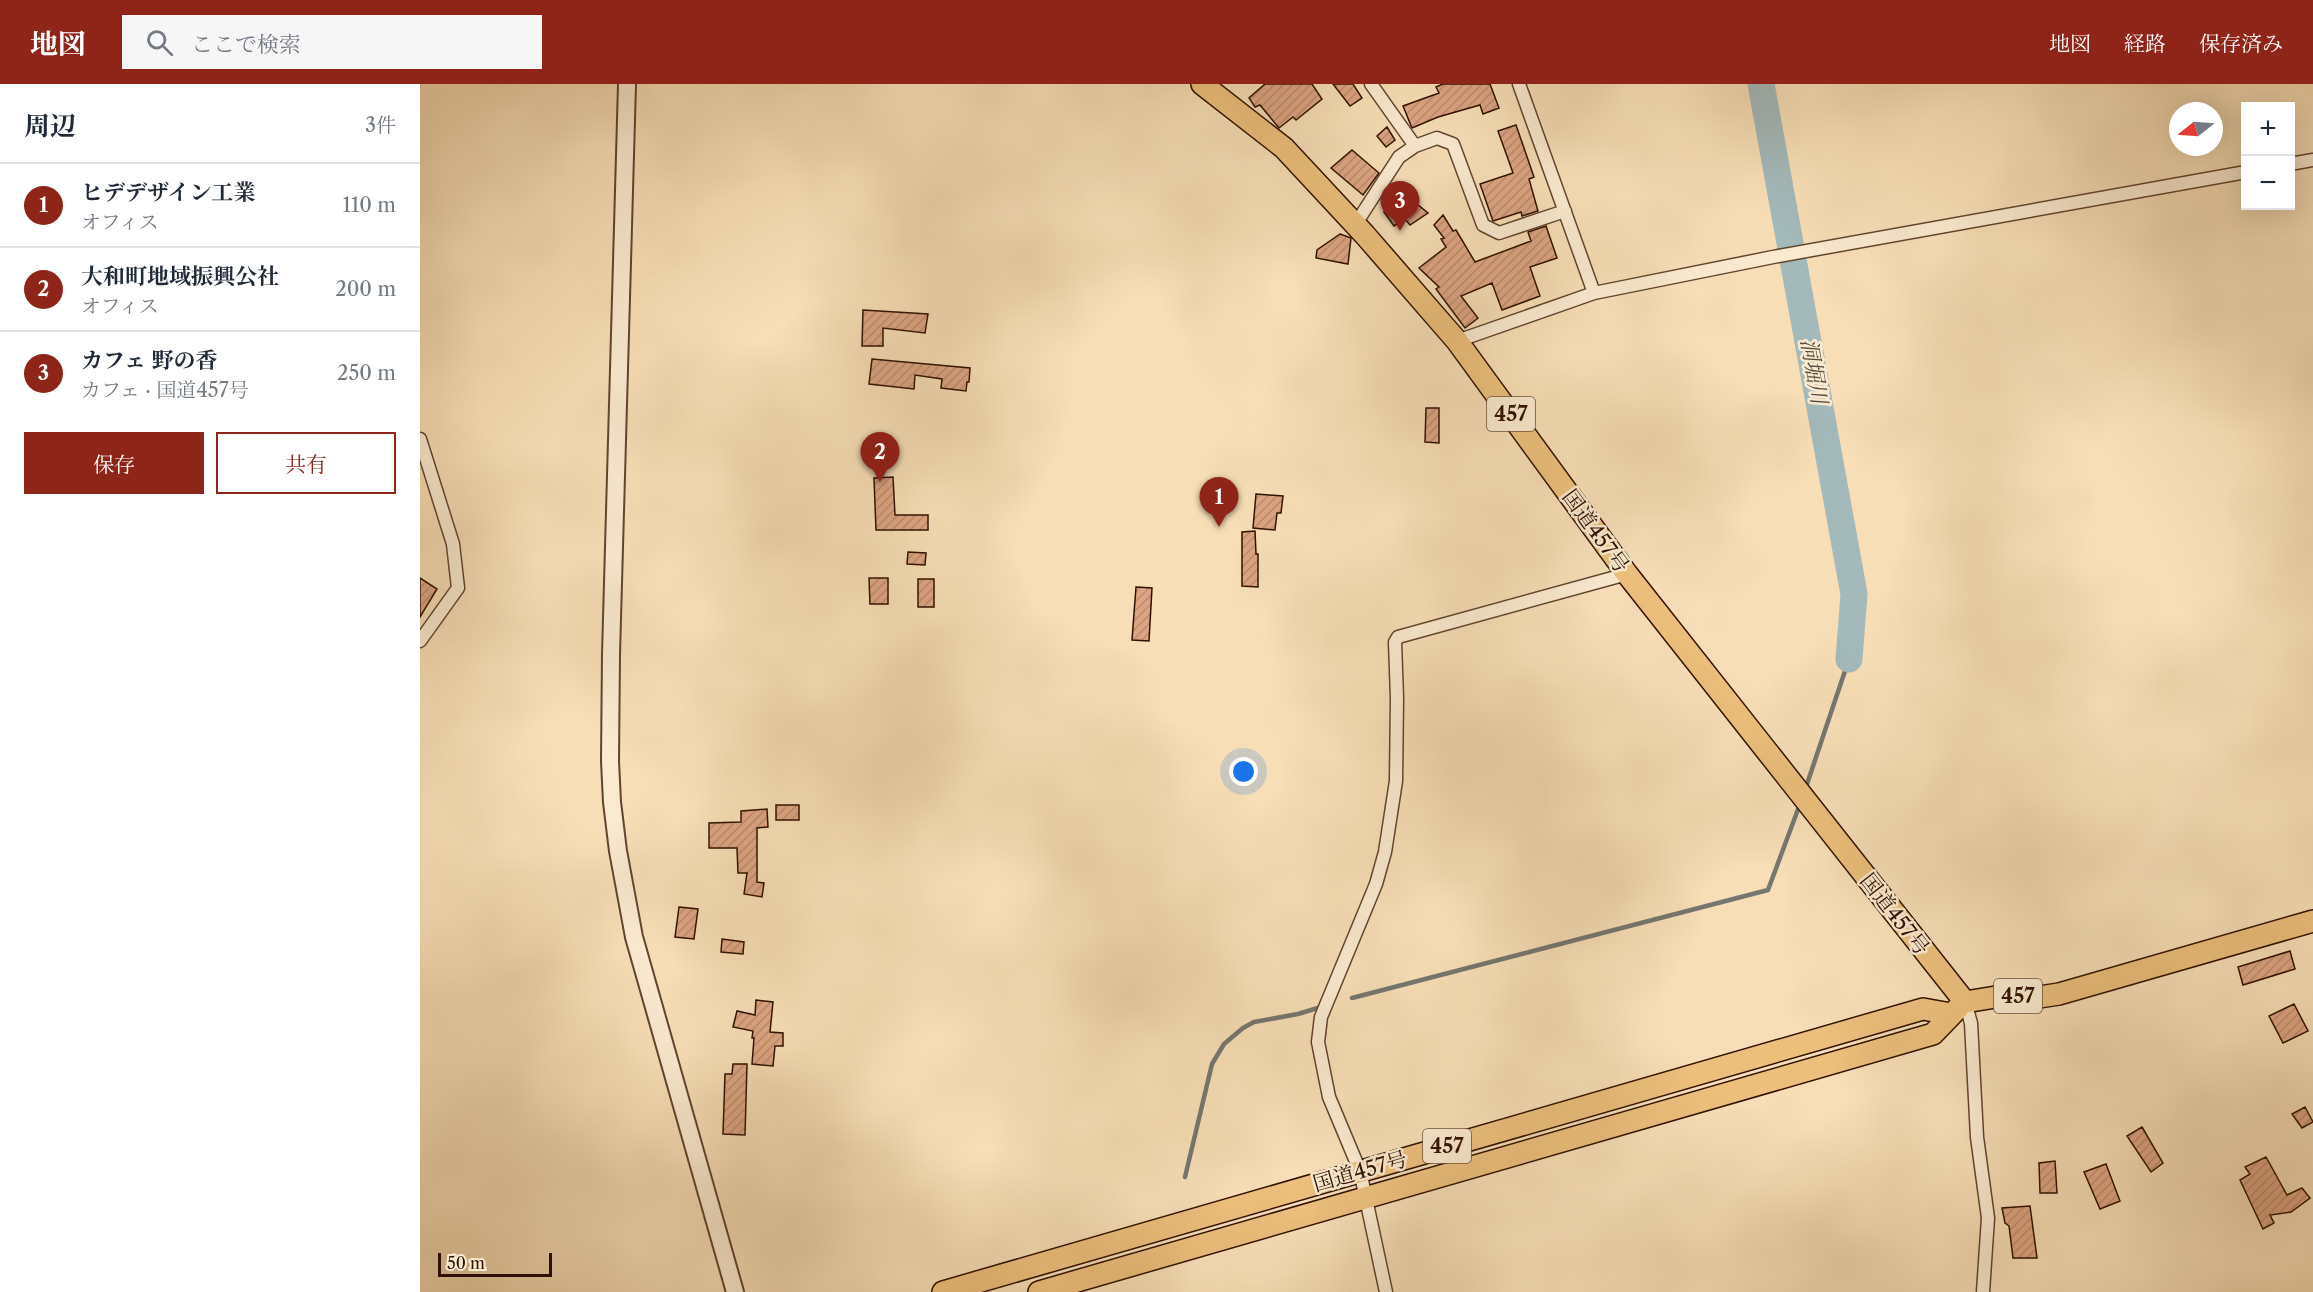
<!DOCTYPE html>
<html lang="ja">
<head>
<meta charset="utf-8">
<style>
  :root { --surface:#fff; --page:#f6f6f7; --text:#1f2937; --muted:#747a83; --line:#e0e1e3; --accent:#8f2418 }
  body { margin:0; font-family:"Libre Caslon Text","Noto Serif JP",serif; background:var(--page); color:var(--text) }
  .controls { position:absolute; right:18px; top:18px; display:grid; overflow:hidden; border-radius:0px; box-shadow:0 6px 24px #0002 }
  .controls button { width:54px; height:54px; display:grid; place-items:center; padding:0; border:0; border-bottom:2px solid var(--line); background:var(--surface); color:var(--text); font:30px sans-serif }
  .compass { position:absolute; left:1749px; top:18px; width:54px; height:54px; border-radius:50%; background:var(--surface); box-shadow:0 6px 24px #0002; rotate:253deg }
  .scale { position:absolute; left:18px; bottom:15px; width:114px; box-sizing:border-box; padding-left:6px; border:3px solid #301100; border-top:0; font-size:16px; line-height:21px; white-space:nowrap; color:#301100; -webkit-text-stroke:4px #faead0; paint-order:stroke }
  .you { position:absolute; left:824px; top:688px; width:21px; height:21px; margin:-15px; border:4px solid #fff; border-radius:50%; background:#1a73e8; box-shadow:0 0 0 9px #1a73e833 }
  .badge { display:grid; place-items:center; width:39px; height:39px; border-radius:50%; background:var(--accent); color:#fff; font-size:20px; font-weight:700 }
  .pin { position:absolute; translate:-50% -50px; filter:drop-shadow(0 2px 3px #0008) }
  .pin::after { content:''; position:absolute; top:32px; width:21px; height:18px; background:inherit; clip-path:polygon(0 0,100% 0,50% 100%) }
  .list { margin:0; padding:0; list-style:none }
  h2 { display:flex; justify-content:space-between; align-items:center; height:78px; margin:0; padding:0 24px; font-size:26px }
  h2 small { font-size:20px; font-weight:400; color:var(--muted) }
  .list li { display:grid; grid-template-columns:39px 1fr auto; gap:18px; align-items:center; box-sizing:border-box; height:84px; padding:0 24px; border-top:2px solid var(--line) }
  .list b { display:block; font-size:22px; white-space:nowrap }
  .list p { margin:0; font-size:20px; white-space:nowrap; color:var(--muted) }
  .list em { font-size:20px; font-style:normal; color:var(--muted) }
  .actions { display:flex; gap:12px; padding:18px 24px }
  .actions a { flex:1; padding:14px 0; border:2px solid var(--accent); border-radius:0px; text-align:center; font-size:21px; color:var(--accent) }
  .actions .main { background:var(--accent); color:#fff }
  .icon { flex:none; width:33px; height:33px; fill:none; stroke:currentColor; stroke-width:2; stroke-linecap:round; stroke-linejoin:round }
  .map { position:relative; flex:none; width:1893px; height:1208px; overflow:hidden }
  header { display:flex; align-items:center; gap:36px; box-sizing:border-box; height:84px; padding:0 30px; background:var(--accent); color:#fff }
  header strong { font-size:28px }
  nav { display:flex; gap:33px; margin-inline-start:auto; font-size:21px }
  .search { width:420px; height:54px; background:var(--page); display:flex; align-items:center; gap:15px; box-sizing:border-box; padding:0 21px; border-radius:0px; color:var(--muted); font-size:22px }
  main { display:flex }
  aside { flex:1; background:var(--surface) }
  .map>svg:first-child { display:block }
  .lines { fill:none; stroke-linecap:round; stroke-linejoin:round }
  .stream { stroke:#757670; stroke-width:4.5 }
  .river { stroke:#a3b9ba; stroke-width:27 }
  .building { fill:url(#building-hatch); stroke:#301100; stroke-width:1.5 }
  .minor-casing { stroke:#62442e; stroke-width:15 }
  .tertiary-casing { stroke:#62442e; stroke-width:20 }
  .trunk-casing { stroke:#301100; stroke-width:24 }
  .minor { stroke:#faead0; stroke-width:12 }
  .tertiary { stroke:#faead0; stroke-width:16 }
  .trunk { stroke:#ecbf7b; stroke-width:21 }
  .labels { text-anchor:middle; dominant-baseline:central; stroke-width:5; stroke-linejoin:round; paint-order:stroke }
  .shield { fill:#faead0; stroke:#6d523e; stroke-width:1.5 }
  .shield-label { font-size:20px; font-weight:bold; fill:#301100 }
  .street-label { font-size:21px; fill:#301100; stroke:#faead0 }
  .water-label { font-size:22px; font-style:italic; fill:#584c41; stroke:#faead0 }
</style>
</head>
<body>
<header>
<strong>地図</strong>
<div class="search"><svg class="icon" aria-label="search" viewBox="0 0 24 24"><circle cx="10" cy="10" r="6"/><path d="M15 15l6 6"/></svg>ここで検索</div>
<nav><a>地図</a><a>経路</a><a>保存済み</a></nav>
</header>
<main>
<aside>
<h2>周辺<small>3件</small></h2>
<ul class="list">
<li><span class="badge">1</span><div><b>ヒデデザイン工業</b><p>オフィス</p></div><em>110 m</em></li>
<li><span class="badge">2</span><div><b>大和町地域振興公社</b><p>オフィス</p></div><em>200 m</em></li>
<li><span class="badge">3</span><div><b>カフェ 野の香</b><p>カフェ · 国道457号</p></div><em>250 m</em></li>
</ul>
<div class="actions"><a class="main">保存</a><a>共有</a></div>
</aside>
<div class="map">
<svg width="1893" height="1208" viewBox="0 0 1893 1208">
  <defs>
    <pattern id="building-hatch" width="6" height="6" patternUnits="userSpaceOnUse" patternTransform="scale(1.5)"><rect width="6" height="6" fill="#dca482"/><path d="M-1 1l2-2M0 6l6-6M5 7l2-2" fill="none" stroke="#bd8c6e"/></pattern>
  </defs>
  <rect width="100%" height="100%" fill="#f7deb6"/>
  <filter id="stains"><feTurbulence type="fractalNoise" baseFrequency=".00333" numOctaves="4"/><feColorMatrix values="0 0 0 0 .2 0 0 0 0 .09 0 0 0 0 .02 0 0 0 .5 -.17"/></filter>
  <radialGradient id="worn" r=".72"><stop offset=".6" stop-color="#630" stop-opacity="0"/><stop offset="1" stop-color="#630" stop-opacity=".3"/></radialGradient>
  <g class="lines">
    <!-- stream -->
    <path class="stream" d="M1385,706L1429,575
      M932,914L1348,806L1380,720
      M765,1093L792,980L804,960L823,944L834,938L878,930L901,923"/>
    <!-- river -->
    <path class="river" d="M1341,0L1434,510L1429,575"/>
  </g>
  <!-- building -->
  <path class="building" d="M845,0H892L902,15L876,36L873,33L859,44L840,21L835,23L829,14Z
    M913,0H933L942,14L930,22Z
    M1023,0H1070L1079,24L1063,30L1060,21L1018,33L992,44L983,22L1019,9L1016,3Z
    M1096,41L1114,93L1109,95L1118,127L1102,132L1101,128L1073,137L1060,100L1093,89L1078,47Z
    M967,43L975,56L966,63L957,52Z
    M932,66L959,89L943,111L911,84Z
    M982,108L1008,129L990,141L985,135L974,142L964,128L975,121L971,116Z
    M1023,131L1033,147L1036,146L1055,178L1111,157L1108,148L1126,142L1137,174L1110,183L1120,212L1082,226L1072,199L1041,212L1058,234L1045,244L1016,205L1019,203L999,184L1026,163L1021,155L1024,154L1014,141Z
    M920,150L931,154L928,180L896,174L897,166Z
    M443,226L508,230L505,249L463,244V262H442Z
    M452,275L550,284L549,298H547L546,307L521,304L522,295L495,291L494,305L449,300Z
    M1006,324H1019V359L1005,358Z
    M473,393L475,431H508V446H456L454,394Z
    M836,410L863,412L861,429H857L855,446L833,444Z
    M835,447L836,470H838V503L822,502V448Z
    M488,468L506,469L505,481L487,480Z
    M0,494L17,505L0,533Z
    M449,494H468V520H450Z
    M498,495H514V523H498Z
    M716,503L732,504L729,557L712,556Z
    M356,721H379V736H356Z
    M347,725L348,743L337,744V798L344,799L342,813L324,810L327,789H318L317,764H289V739L321,738V727Z
    M259,823L278,825L274,855L255,853Z
    M302,855L324,858L323,870L301,868Z
    M1870,867L1875,885L1823,901L1818,883Z
    M336,916L353,918L350,948L363,949V962H355L353,982L332,980L334,954H332L333,947L313,943L317,927L335,931Z
    M1874,920L1888,947L1863,959L1849,932Z
    M313,980H327L325,1051L303,1050L305,990H312Z
    M1885,1023L1893,1038L1882,1044L1872,1030Z
    M1722,1043L1743,1079L1731,1088L1707,1052Z
    M1846,1073L1867,1111L1882,1104L1890,1114L1871,1128L1850,1131L1854,1139L1843,1145L1820,1096L1830,1090L1825,1083Z
    M1635,1077L1637,1109H1620L1619,1079Z
    M1686,1080L1700,1117L1680,1125L1664,1088Z
    M1610,1122L1617,1174H1593L1589,1142L1585,1139L1582,1124Z"/>
  <g class="lines">
    <defs>
      <path id="minor" d="M951,0L995,62L1017,54L1033,60L1063,141L1079,149L1145,127
        M1099,0L1174,209
        M1870,80L1893,76
        M935,141L979,73L995,62
        M1037,257L1174,209L1353,173L1826,88
        M0,355L33,460L38,504L0,557
        M1545,918L1551,939L1557,1053L1568,1134L1563,1208
        M966,1208L940,1087L909,1013L898,958L901,933L956,800L965,768L976,697L977,614L975,558L978,553L1207,490"/>
      <path id="tertiary" d="M207,0L191,570L190,677L192,718L198,767L214,853L315,1208"/>
      <path id="trunk" d="M782,0L864,64L945,151L1037,257L1207,490L1545,918L1588,911L1613,914L1639,910L1893,837
        M523,1208L1503,925L1531,930
        M619,1208L1513,950L1539,923"/>
    </defs>
    <!-- minor casing -->
    <use href="#minor" class="minor-casing"/>
    <!-- tertiary casing -->
    <use href="#tertiary" class="tertiary-casing"/>
    <!-- trunk casing -->
    <use href="#trunk" class="trunk-casing"/>
    <!-- minor -->
    <use href="#minor" class="minor"/>
    <!-- tertiary -->
    <use href="#tertiary" class="tertiary"/>
    <!-- trunk -->
    <use href="#trunk" class="trunk"/>
  </g>
  <g class="labels">
    <!-- shield labels -->
    <g class="shield">
      <rect x="1067" y="313" width="48" height="34" rx="4.5"/>
      <rect x="1574" y="895" width="48" height="34" rx="4.5"/>
      <rect x="1003" y="1045" width="48" height="34" rx="4.5"/>
    </g>
    <g class="shield-label">
      <text x="1091" y="330">457</text>
      <text x="1598" y="912">457</text>
      <text x="1027" y="1062">457</text>
    </g>
    <!-- street labels -->
    <g class="street-label">
      <text transform="translate(1176 447) rotate(54)">国道457号</text>
      <text transform="translate(1475 830) rotate(52)">国道457号</text>
      <text transform="translate(940 1087) rotate(-16)">国道457号</text>
    </g>
    <!-- water labels -->
    <g class="water-label">
      <text transform="translate(1394 287) rotate(80)">洞堀川</text>
    </g>
  </g>
  <rect width="100%" height="100%" filter="url(#stains)"/>
  <rect width="100%" height="100%" fill="url(#worn)"/>
</svg>
<div class="controls">
<button>+</button>
<button>−</button>
</div>
<svg class="compass" viewBox="-18 -18 36 36"><path d="M0-13l5 13h-10z" fill="#e53935"/><path d="M0 13l5-13h-10z" fill="#747a83"/></svg>
<div class="scale">50 m</div>
<div class="you"></div>
<div class="pin badge" style="left:799px;top:443px">1</div>
<div class="pin badge" style="left:460px;top:398px">2</div>
<div class="pin badge" style="left:980px;top:147px">3</div>
</div>
</main>
</body>
</html>
